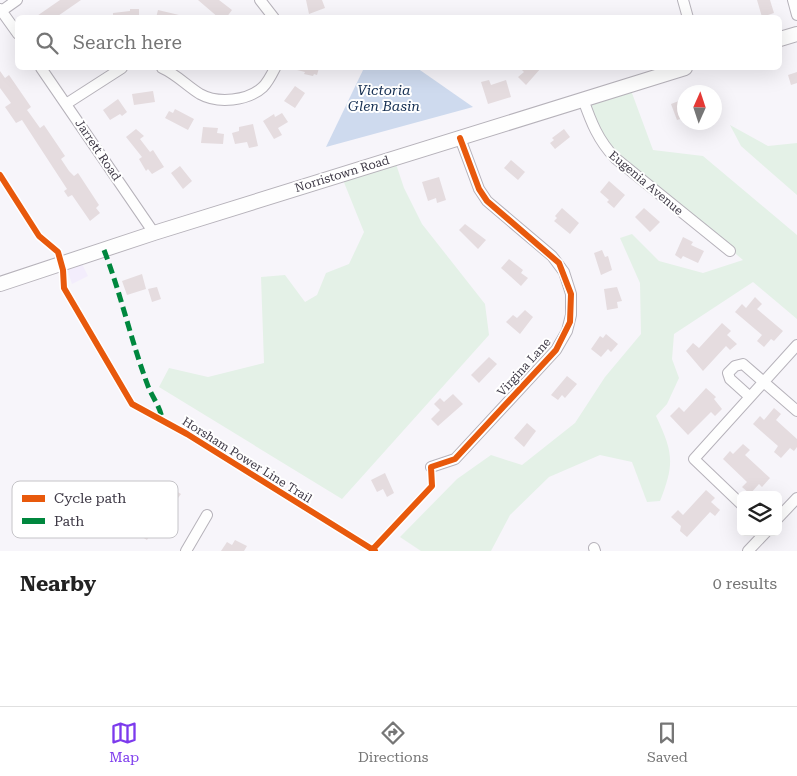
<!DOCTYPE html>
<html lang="en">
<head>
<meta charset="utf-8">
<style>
  :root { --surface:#fff; --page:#f2f2f2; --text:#222; --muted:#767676; --line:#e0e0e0; --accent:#7c3aed }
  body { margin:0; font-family:"Roboto Serif",serif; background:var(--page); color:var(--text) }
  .controls { position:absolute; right:15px; bottom:15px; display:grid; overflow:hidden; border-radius:8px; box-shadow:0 5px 20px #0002 }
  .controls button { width:45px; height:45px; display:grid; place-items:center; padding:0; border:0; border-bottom:1px solid var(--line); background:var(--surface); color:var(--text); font:25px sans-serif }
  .compass { position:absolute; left:677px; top:85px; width:45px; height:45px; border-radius:50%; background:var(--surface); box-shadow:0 5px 20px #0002; rotate:3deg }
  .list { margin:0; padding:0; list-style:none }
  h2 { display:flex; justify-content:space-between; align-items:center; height:65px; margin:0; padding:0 20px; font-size:21px }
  h2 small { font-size:16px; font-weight:400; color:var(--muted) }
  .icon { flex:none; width:28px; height:28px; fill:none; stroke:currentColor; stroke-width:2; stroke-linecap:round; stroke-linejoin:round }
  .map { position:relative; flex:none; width:797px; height:551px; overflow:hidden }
  .search { position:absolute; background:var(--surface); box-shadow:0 5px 20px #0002; left:15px; right:15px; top:15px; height:55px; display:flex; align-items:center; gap:12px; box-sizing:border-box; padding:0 18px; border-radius:8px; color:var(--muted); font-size:19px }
  .sheet { height:155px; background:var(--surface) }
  nav { display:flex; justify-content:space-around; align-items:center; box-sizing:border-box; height:70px; border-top:1px solid var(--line); background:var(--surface); font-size:14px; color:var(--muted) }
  nav a { display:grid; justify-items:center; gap:2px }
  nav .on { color:var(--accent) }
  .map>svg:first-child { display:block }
  .built { fill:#f3edfc }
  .green { fill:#e4f1e7 }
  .water { fill:#cedaee }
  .building { fill:#e5dcdf }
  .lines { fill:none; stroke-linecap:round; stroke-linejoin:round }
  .street-casing { stroke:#b6b2ba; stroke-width:12 }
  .secondary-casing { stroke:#b6b2ba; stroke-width:16 }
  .street { stroke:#fefefe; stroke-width:10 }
  .secondary { stroke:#fefefe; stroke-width:14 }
  .quiet { stroke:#00873e; stroke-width:5; stroke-dasharray:10 5; stroke-linecap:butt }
  .cycleway-casing { stroke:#fff; stroke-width:9 }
  .cycleway { stroke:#e8590c; stroke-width:6 }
  .labels { text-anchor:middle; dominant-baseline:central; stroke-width:4; stroke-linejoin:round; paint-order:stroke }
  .street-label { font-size:12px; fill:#3e3946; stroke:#fff }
  .water-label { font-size:14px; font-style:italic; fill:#163053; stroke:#fff }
  .key { fill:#fff; stroke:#c5c4c8; stroke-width:1 }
  .key-label { font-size:14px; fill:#3e3946 }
</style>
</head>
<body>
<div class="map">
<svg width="797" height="551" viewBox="0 0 797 551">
  <rect width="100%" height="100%" fill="#f7f5fa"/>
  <!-- built -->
  <path class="built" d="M82,264L88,276L72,284L67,269Z"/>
  <!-- green -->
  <path class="green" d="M629,85L653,150L703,156L797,235V319L753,282L674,334L672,359L679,378L667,404L656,416C673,452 675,463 660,501L647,502L632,462L600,455L549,477L510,515L491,551H421L400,537L457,479L491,455L522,465L575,423L605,377L641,334L640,283L620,238L632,234L659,261L703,273L743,260L597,136L587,98Z
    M730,125L768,146L797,143V195L741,146Z
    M394,158L404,188L422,224L485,304L489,335L342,499L159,387L169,368L208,377L264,363L261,277L285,275L305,302L317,295L326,273L349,264L364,232L341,175Z"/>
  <!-- water -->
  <path class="water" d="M364,68H417L473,107L326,147Z"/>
  <!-- building -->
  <path class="building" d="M60,0H81L55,18H34Z
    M198,0H219L232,10L226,18H219Z
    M306,0H322L325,8L309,14Z
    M757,0H770L774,13L762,17Z
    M130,9H139V18H113V13L130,11Z
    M158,10L179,15V18H156Z
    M298,68H319L317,75L314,74L313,76L304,74L305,72L297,70Z
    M520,68H541L526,85L518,77L524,72Z
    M0,71L5,78L9,75L31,107L27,110L30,114L40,128L44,125L65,156L61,159L69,171L74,176L78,173L99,205L96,208L100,213L90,221L72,195L68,197L64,191L67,189L22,120L16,123L5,107L11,103L0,88Z
    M797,72V83L791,85L788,75Z
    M489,80L491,85L506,80L511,97L488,104L481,82Z
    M295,86L305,93L295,108L284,101Z
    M153,91L155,102L134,105L132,94Z
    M118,99L127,112L122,116L120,114L110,120L103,110Z
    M684,99V118L677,120L671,104Z
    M175,109L194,119L188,130L165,118L169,111L173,113Z
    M282,113L288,122L278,128L282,135L274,139L263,121L274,114L275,117Z
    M253,124L258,146L249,148L247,142L235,144L232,133L239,131V127Z
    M203,127L218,128L217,133L224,134L223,144L201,143Z
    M136,129L144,136L140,139L150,152L153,150L164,167L152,174L148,169L146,171L139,159L142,157L126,137Z
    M564,129L570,137L555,149L550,143L554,140L552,138Z
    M511,160L525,172L518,180L504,168Z
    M180,166L192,181L183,189L171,173Z
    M439,177L446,200L437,203L436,198L428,201L422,182Z
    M609,181L625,195L614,208L607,202L609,200L600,192Z
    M562,208L579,223L570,234L554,221L557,218L555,216Z
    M644,208L660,222L650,232L635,217Z
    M465,224L486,240L478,249L459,230Z
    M683,237L693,242L691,245L704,251L698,263L683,256L681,259L675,255Z
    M602,250L605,257L608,256L612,270L601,275L594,253Z
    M509,259L523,270L521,273L528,278L521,286L501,268Z
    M142,274L146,289L127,295L122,281Z
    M157,287L161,299L152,302L148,289Z
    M617,287L622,301L617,302L618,308L607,310L604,289Z
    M755,297L762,304L757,309L783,331L774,341L771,339L764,347L757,341L762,335L735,312L742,304L746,308Z
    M525,310L533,317L520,334L506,322L513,315L517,318Z
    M722,323L731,331L727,335L737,344L730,350L726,346L703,371L686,351L693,343L699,348Z
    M606,334L618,344L611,352L608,349L601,357L591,349L600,336L603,338Z
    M489,357L497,364L479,383L471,375Z
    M567,376L577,384L565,398L562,395L558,400L551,395Z
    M706,388L716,397L714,399L722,409L715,416L711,412L688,435L670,416L679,407L684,412Z
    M453,394L463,404L438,426L431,419L440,410L434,404L440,398L444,402Z
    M774,408L781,414L776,420L797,439V447L794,451L790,448L781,458L774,452L778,446L753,424L760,416L764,420Z
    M527,423L536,431L524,447L514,438Z
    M743,444L750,450L745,455L770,478L762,487L759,484L750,494L742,487L747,482L723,459L730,451L733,454Z
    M385,473L394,493L387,497L383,489L377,492L371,480Z
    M166,485L181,494L169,510L158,504L163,494L160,492Z
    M706,490L715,498L711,502L720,510L715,516L710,512L687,537L680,531L681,526L671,517L678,510L683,515Z
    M144,516L162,526L156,538L150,535L147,540L137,534Z
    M235,540L247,546L244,551H221L227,542L232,545Z"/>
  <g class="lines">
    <defs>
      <path id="street" d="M260,0L274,18
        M683,0L688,18
        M793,0L797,15
        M0,9L18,34
        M0,12L17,0
        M41,68L154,233
        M162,68C176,74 187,86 200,94C218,104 248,101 263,87C268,82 272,74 275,68
        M583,99C591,122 598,140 615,158L730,251
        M66,104L122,68
        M750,397L730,379L728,373L735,366L743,364L797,411
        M431,467L455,459L556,350L567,331L571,315V294L564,272L552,256L487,201L479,189L460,138
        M741,504L694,459L797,345
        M778,518L797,498
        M594,548L595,551
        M186,551L207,515
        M748,551L766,532"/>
      <path id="secondary" d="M780,39L797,34
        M0,284L154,233L685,68"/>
    </defs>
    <!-- street casing -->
    <use href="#street" class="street-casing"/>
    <!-- secondary casing -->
    <use href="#secondary" class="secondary-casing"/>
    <!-- street -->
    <use href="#street" class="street"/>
    <!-- secondary -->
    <use href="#secondary" class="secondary"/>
    <!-- quiet -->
    <path class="quiet" d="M104,250C121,294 131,341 148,386C152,397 162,409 162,421"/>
    <defs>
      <path id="cycleway" d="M0,175L39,236L58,252L63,270L64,288L132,404L187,434L375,551
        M372,550L432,486L431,467L455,459L556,350L570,322L571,294L559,263L487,201L479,189L460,138"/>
    </defs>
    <!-- cycleway casing -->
    <use href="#cycleway" class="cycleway-casing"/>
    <!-- cycleway -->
    <use href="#cycleway" class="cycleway"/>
  </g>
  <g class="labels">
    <!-- street labels -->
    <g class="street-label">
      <text transform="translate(98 150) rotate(56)">Jarrett Road</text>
      <text transform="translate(342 174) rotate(-17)">Norristown Road</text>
      <text transform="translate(646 183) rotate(40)">Eugenia Avenue</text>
      <text transform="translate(524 367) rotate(-48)">Virgina Lane</text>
      <text transform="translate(247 460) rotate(32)">Horsham Power Line Trail</text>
    </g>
    <!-- water labels -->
    <g class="water-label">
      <text x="384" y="90">Victoria<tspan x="384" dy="16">Glen Basin</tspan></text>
    </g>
  </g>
  <!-- legend -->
  <rect x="12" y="481" width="166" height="57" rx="8" class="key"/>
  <rect x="22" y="495" width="23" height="7" fill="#e8590c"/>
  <rect x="22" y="518" width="23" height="6" fill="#00873e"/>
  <g class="key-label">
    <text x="54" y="503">Cycle path</text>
    <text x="54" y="526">Path</text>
  </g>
</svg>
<div class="controls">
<button><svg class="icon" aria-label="layers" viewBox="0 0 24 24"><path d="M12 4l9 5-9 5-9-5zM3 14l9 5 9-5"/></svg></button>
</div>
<svg class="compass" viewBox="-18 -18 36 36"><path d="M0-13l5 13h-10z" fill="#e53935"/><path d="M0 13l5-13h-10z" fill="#767676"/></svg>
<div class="search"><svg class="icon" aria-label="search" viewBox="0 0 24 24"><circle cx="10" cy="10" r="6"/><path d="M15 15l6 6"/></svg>Search here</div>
</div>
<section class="sheet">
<h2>Nearby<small>0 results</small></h2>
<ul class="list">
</ul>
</section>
<nav>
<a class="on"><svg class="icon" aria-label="map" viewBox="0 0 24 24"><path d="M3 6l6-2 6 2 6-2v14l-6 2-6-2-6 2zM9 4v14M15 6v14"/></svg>Map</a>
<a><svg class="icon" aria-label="directions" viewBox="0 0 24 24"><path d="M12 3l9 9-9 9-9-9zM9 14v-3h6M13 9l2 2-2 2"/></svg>Directions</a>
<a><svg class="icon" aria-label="saved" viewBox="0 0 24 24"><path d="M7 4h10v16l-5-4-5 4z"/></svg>Saved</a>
</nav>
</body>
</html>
